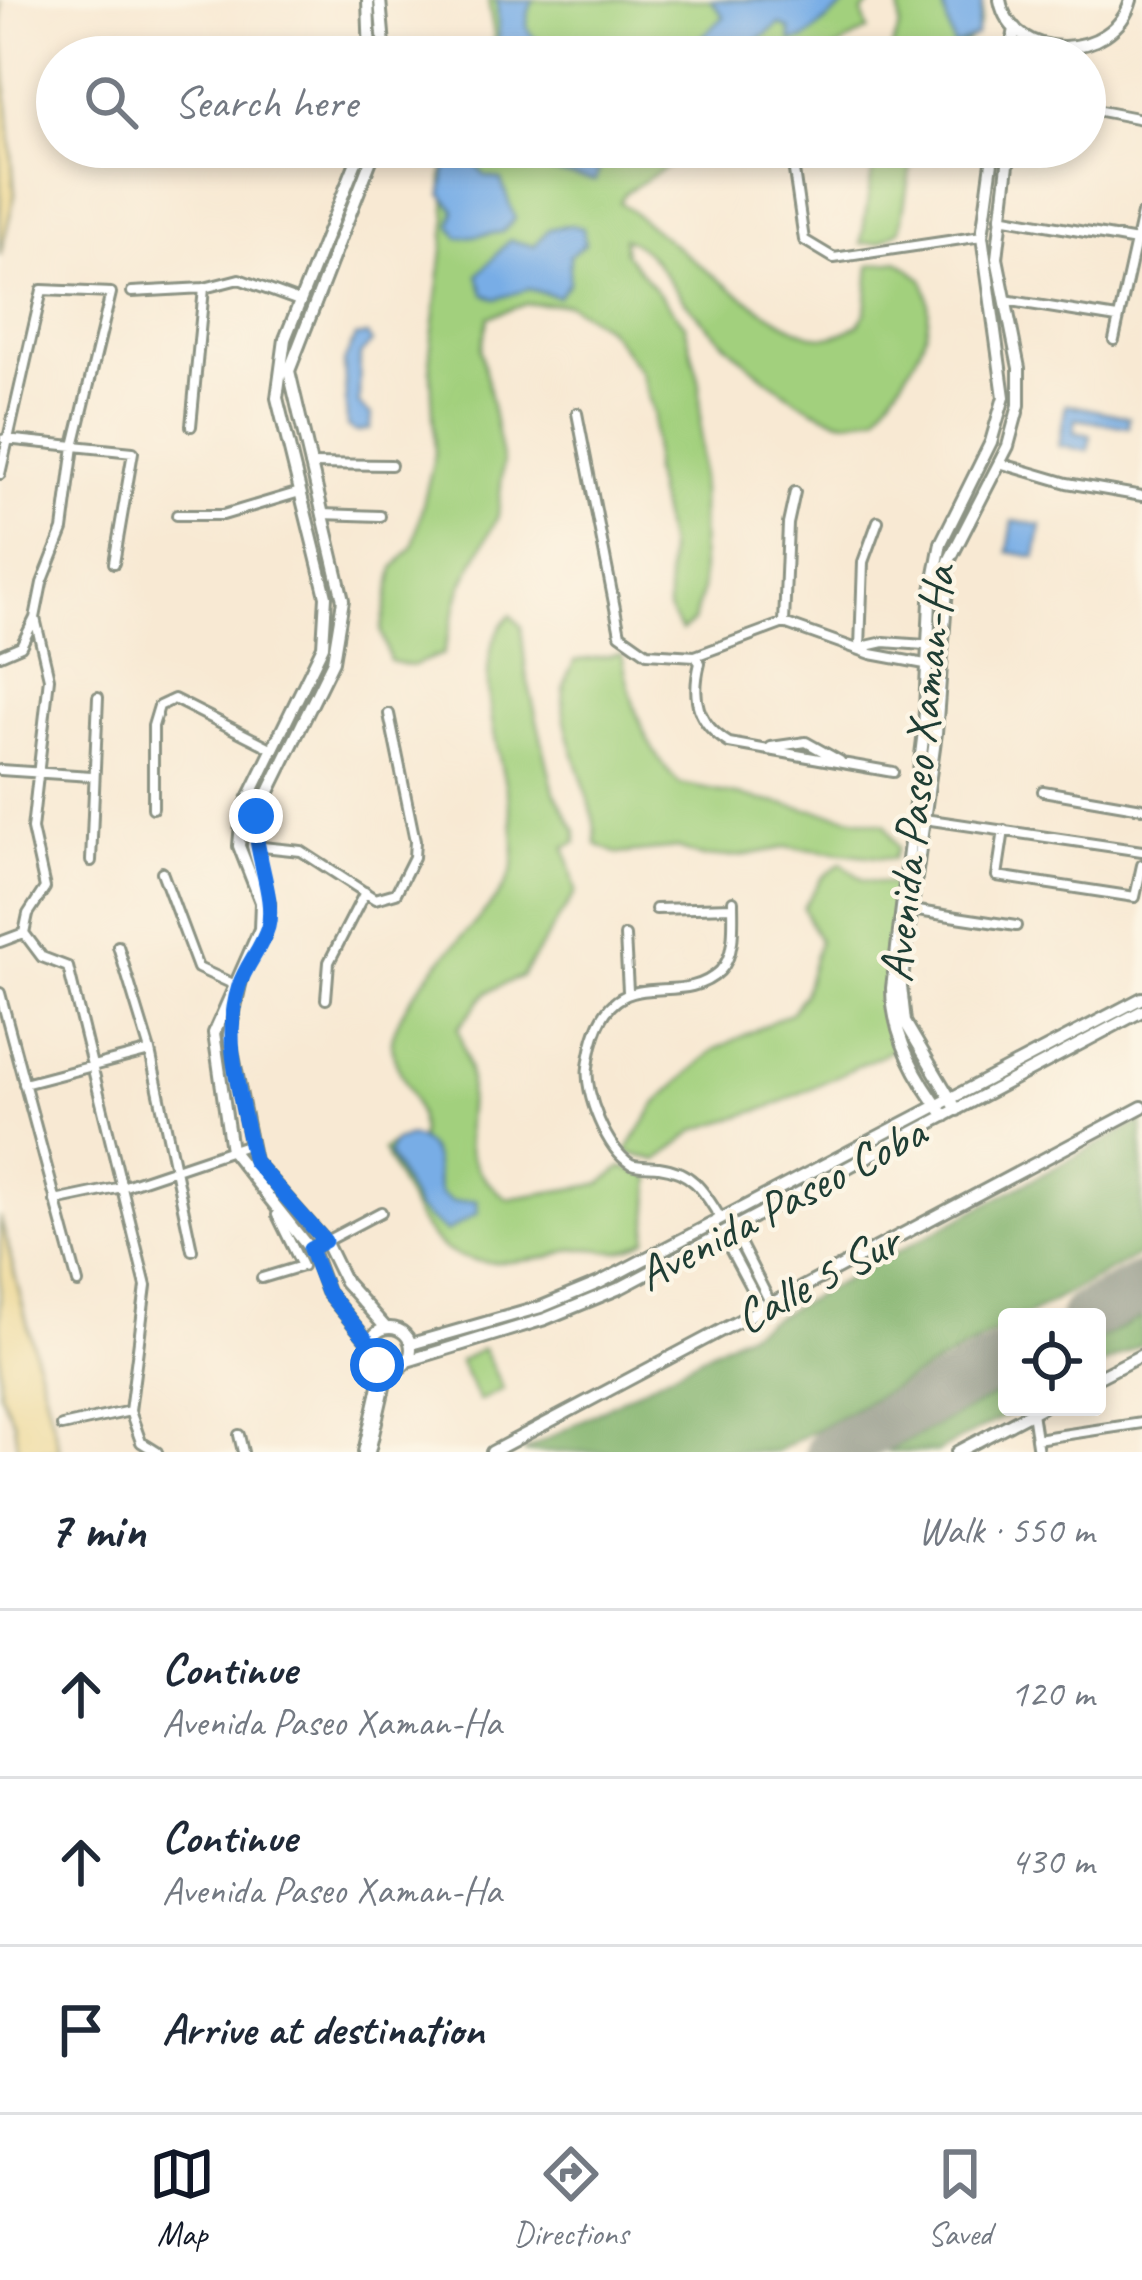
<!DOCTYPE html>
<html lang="en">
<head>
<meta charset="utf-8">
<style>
  :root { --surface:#fff; --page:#f2f2f3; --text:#1f2937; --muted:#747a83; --line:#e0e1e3; --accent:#111827 }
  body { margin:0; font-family:Caveat,sans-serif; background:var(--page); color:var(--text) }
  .controls { position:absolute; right:36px; bottom:36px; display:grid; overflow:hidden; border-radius:12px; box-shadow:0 6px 18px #0003 }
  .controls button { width:108px; height:108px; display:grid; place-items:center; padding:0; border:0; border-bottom:3px solid var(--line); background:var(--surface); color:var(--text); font:60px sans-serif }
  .stop { position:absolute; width:36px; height:36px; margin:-27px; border:9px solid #1a73e8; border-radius:50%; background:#fff }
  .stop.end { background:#1a73e8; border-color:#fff; box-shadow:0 3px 12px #0008 }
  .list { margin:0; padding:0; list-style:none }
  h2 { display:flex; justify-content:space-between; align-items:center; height:156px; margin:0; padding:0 48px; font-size:51px }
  h2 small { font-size:39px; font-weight:400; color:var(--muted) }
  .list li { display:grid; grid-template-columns:78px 1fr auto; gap:36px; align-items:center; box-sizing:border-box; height:168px; padding:0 48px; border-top:3px solid var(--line) }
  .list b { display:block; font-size:45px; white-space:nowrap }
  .list p { margin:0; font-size:39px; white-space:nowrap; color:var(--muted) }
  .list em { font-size:39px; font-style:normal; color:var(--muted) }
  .icon { flex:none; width:66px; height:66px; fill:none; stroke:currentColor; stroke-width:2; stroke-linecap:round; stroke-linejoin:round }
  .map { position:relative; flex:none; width:1142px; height:1452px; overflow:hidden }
  .search { position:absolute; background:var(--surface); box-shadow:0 6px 18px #0003; left:36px; right:36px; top:36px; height:132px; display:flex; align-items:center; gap:30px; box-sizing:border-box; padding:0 42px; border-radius:66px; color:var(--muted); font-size:45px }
  .sheet { height:660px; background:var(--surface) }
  nav { display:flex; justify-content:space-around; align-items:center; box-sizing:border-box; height:168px; border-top:3px solid var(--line); background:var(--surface); font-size:33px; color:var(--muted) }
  nav a { display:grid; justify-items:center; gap:6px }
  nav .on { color:var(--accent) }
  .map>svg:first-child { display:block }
  .green { fill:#a2d07d; stroke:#608658; stroke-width:3 }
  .forest { fill:#81b26c; stroke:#507850; stroke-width:3 }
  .sand { fill:#eeda9e; stroke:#868c69; stroke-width:3 }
  .water { fill:#78ade6; stroke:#4c758d; stroke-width:3 }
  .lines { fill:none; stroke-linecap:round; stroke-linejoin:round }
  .runway { stroke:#8c9384; stroke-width:51 }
  .street-casing { stroke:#8c9384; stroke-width:14 }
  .secondary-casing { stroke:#8c9384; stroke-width:16 }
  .street { stroke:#fff; stroke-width:8 }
  .secondary { stroke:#fff; stroke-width:10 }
  .route { stroke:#1a73e8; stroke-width:15 }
  .labels { text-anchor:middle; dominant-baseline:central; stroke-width:9; stroke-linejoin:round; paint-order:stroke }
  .street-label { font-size:48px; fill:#1f3d34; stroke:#fcf5e5 }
</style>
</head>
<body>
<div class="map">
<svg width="1142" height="1452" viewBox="0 0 1142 1452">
  <rect width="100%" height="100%" fill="#fcf5e5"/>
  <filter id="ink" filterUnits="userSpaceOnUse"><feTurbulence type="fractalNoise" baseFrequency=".00833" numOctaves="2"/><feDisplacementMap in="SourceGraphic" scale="24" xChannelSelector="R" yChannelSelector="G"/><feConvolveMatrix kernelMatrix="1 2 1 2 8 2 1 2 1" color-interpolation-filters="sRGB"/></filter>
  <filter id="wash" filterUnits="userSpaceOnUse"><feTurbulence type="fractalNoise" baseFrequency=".004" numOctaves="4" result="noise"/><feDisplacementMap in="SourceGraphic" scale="48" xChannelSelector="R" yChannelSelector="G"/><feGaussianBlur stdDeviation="2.7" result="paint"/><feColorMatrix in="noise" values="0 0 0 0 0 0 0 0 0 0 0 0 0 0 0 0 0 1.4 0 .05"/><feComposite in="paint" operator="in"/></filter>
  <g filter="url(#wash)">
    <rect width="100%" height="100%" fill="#f8e9d3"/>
    <!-- green -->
    <path class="green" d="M488,0H875L862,13L868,30L821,57H489L494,35Z
      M894,0H982C986,58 932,57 888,57L900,27V8Z
      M452,147H698L625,193L620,202C659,232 781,337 824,337C837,337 848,331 859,324L866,311L870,265L898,261L923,279C943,333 907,371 877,415C867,417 851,423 841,420C788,407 708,331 675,289C658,266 651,250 624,238L625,253L685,325L700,384L702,592L693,622L681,631L668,610V548L653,473L654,415L641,372L607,328L568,304H526L489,317L481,349L503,463L498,516L461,587L443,654L411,666L390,661L381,631L394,568L413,546L435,454L430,353L447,218L442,177Z
      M876,147H914L900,230L880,242L861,244Z
      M511,615L521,626L526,673L554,792L576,831V843L565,847L576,892L522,976L487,992L458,1028C462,1046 471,1068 470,1086C465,1139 460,1163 507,1199L601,1184L622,1167L651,1177L647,1239C612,1261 610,1246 576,1249C567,1250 558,1255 549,1257C435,1276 430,1244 383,1150L397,1140L420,1139C425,1096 385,1065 393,1036C410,972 506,909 513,865C524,796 453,668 511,615Z
      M622,654C630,701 645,752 680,784L885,824L898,848L893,859L789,847L741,856L703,857L678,848L618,854L596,844C597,785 539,712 575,661Z
      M841,863L863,880L896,885L884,1013L896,1048L773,1106L696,1130L657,1161L626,1152L657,1103L714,1050L792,1012L804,994L819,941L803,908L822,878Z
      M483,1349L503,1389L479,1401L459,1361Z"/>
    <!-- forest -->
    <path class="forest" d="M1142,1121V1253L1024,1317H1007V1326L775,1452H523Z
      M1142,1317V1344L1097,1368V1341Z
      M1007,1389V1407H1022L937,1452H886Z"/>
    <!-- sand -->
    <path class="sand" d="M0,0L15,195L0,256Z
      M0,1216L60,1452H18L14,1422L0,1392Z"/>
    <!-- water -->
    <path class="water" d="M497,0H533C517,39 536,33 554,57H489L499,36Z
      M711,0H851L805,39L791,42L790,30L780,24L735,57H679L724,17Z
      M905,0H983L976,36L954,46L943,6Z
      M449,147H477L473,161L485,176L501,180L515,219L502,232L459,238L451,226L455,210L442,194Z
      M565,147H607L595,181L550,171L546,159Z
      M571,225L583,228L585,244L570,255L569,283L558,297L529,289L496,299L484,294L478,275L510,240L534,246L549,229Z
      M367,335L372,342L360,355L359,404L371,415L370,429L356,432L347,427L344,362L355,337Z
      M1066,404L1129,417L1128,427L1076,419L1074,432L1091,435L1088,451L1059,446Z
      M1013,521L1041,525L1036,557L1008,552Z
      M409,1136C444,1146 430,1169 441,1195L452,1202L477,1200L478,1213L446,1232L417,1209L388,1153L394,1142Z"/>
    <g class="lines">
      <!-- runway -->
      <path class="runway" d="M1085,1317L1142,1287
        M831,1452L1007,1358"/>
    </g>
  </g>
  <g filter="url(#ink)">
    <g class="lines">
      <defs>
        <path id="street" d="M1085,108L1142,119
          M781,147L792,157
          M792,157L804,240L834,258L982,236
          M792,157L802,147
          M1000,217L1142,242
          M132,292L204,288L239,279L299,301
          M1005,300L1117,318
          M1114,340L1142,214
          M577,413L620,634L647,653L695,656
          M191,426L204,288
          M5,439L133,452L114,563
          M999,463L1067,483L1142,496
          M310,464L391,465
          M0,474L42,290L111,293L74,446L63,530L42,583L35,618L49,678L32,829L45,888L28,914L24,933L42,957L68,967L146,1286L130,1411L141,1442L157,1452
          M322,514L380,516
          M177,515H223L300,492
          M784,623L788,524L795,492
          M862,647L884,642L925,645
          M860,648L863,562L878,521
          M0,655L21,646L35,618
          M695,656L700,663C691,699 697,723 729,743L893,772
          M695,656L784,623L871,654L925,664
          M771,747L806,742L840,761
          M0,770L91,776
          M1043,791L1142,808
          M153,808V726L159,706L174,699L271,748
          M924,819L1142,851
          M1004,830L997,876L1135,897L1142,865
          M253,846L301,851L375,899L396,893L414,857L415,841L389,714
          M91,861L98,697
          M162,872L198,968L233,984
          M656,909L733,907
          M911,910L1016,926
          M625,936L628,991
          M0,942L24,933
          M118,946L150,1051L192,1250
          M0,993L78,1283
          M326,999L329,962L365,892
          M24,1084L150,1051
          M55,1201L122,1187L250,1144
          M719,1216C703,1189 691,1171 659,1167C651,1166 638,1167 631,1164C607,1150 584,1093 588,1067C604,948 675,1015 720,971C736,955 733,922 733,901
          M734,1231L771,1304
          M723,1236L762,1309
          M311,1249L381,1212
          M262,1278L302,1266L277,1215
          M1032,1412L1038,1452
          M62,1426L130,1411
          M239,1435L243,1452
          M1036,1439L1142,1423
          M363,1452L382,1368
          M370,1452L389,1370"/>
        <path id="secondary" d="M368,0L370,57
          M380,0L385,57
          M1000,0C1012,64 1115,61 1131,0
          M1010,57L1015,28
          M362,147L285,339L277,398L326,596L323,646L242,812L239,846L261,902L260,929L214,1033L231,1150L313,1253L327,1292L370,1344
          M263,937L269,903L253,846L257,816L333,661L343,600L289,371L376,147
          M241,980L229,1035L254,1161L325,1241L345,1282L386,1328
          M957,1110L905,1022L901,986L936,733L949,561L1008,446L1019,405V368L997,258L1010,147
          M945,1116C916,1079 892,1035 892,988L924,731L930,601L941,543L991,442L1004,397L982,236L994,147
          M369 1349a21 21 0 1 1 42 0a21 21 0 1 1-42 0Z
          M411,1344L541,1307L599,1283L1142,998
          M407,1361L545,1319L620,1288L1142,1011
          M1097,1378L1142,1355
          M492,1452L1142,1107
          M957,1452L1042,1407"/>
      </defs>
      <!-- street casing -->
      <use href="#street" class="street-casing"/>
      <!-- secondary casing -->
      <use href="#secondary" class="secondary-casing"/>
      <!-- street -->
      <use href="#street" class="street"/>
      <!-- secondary -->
      <use href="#secondary" class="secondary"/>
    </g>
  </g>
  <g class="lines" filter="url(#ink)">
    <!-- route -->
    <path class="route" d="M256,816C253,852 276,896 268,927C262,948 245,966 239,986C222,1039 240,1092 250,1144L254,1161L325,1241L310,1249L327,1292L370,1344L377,1365"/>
  </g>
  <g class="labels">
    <!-- street labels -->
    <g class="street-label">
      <text transform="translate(917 774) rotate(-84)">Avenida Paseo Xaman-Ha</text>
      <text transform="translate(781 1203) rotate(-28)">Avenida Paseo Coba</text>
      <text transform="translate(817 1279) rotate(-28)">Calle 5 Sur</text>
    </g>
  </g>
</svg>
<div class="controls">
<button><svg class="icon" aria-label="locate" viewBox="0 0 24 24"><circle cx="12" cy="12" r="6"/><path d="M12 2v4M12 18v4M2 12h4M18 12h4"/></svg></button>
</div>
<div class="stop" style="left:377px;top:1365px"></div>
<div class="stop end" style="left:256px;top:816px"></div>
<div class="search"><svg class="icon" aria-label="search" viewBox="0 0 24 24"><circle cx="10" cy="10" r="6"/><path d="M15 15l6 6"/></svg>Search here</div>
</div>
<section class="sheet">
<h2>7 min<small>Walk · 550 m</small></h2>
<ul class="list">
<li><svg class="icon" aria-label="ahead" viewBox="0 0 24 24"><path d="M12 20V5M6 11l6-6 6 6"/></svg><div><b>Continue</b><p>Avenida Paseo Xaman-Ha</p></div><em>120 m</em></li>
<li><svg class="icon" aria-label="ahead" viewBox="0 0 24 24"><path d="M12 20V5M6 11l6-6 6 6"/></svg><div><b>Continue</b><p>Avenida Paseo Xaman-Ha</p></div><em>430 m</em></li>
<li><svg class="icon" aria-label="arrive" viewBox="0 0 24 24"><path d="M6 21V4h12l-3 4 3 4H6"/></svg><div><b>Arrive at destination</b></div></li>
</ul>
</section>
<nav>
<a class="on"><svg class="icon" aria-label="map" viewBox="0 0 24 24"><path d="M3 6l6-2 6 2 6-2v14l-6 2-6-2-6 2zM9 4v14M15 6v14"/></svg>Map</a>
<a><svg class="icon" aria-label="directions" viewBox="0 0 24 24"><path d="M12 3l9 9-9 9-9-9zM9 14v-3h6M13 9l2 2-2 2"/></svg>Directions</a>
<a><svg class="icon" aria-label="saved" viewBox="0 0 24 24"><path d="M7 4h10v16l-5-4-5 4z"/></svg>Saved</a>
</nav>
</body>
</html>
